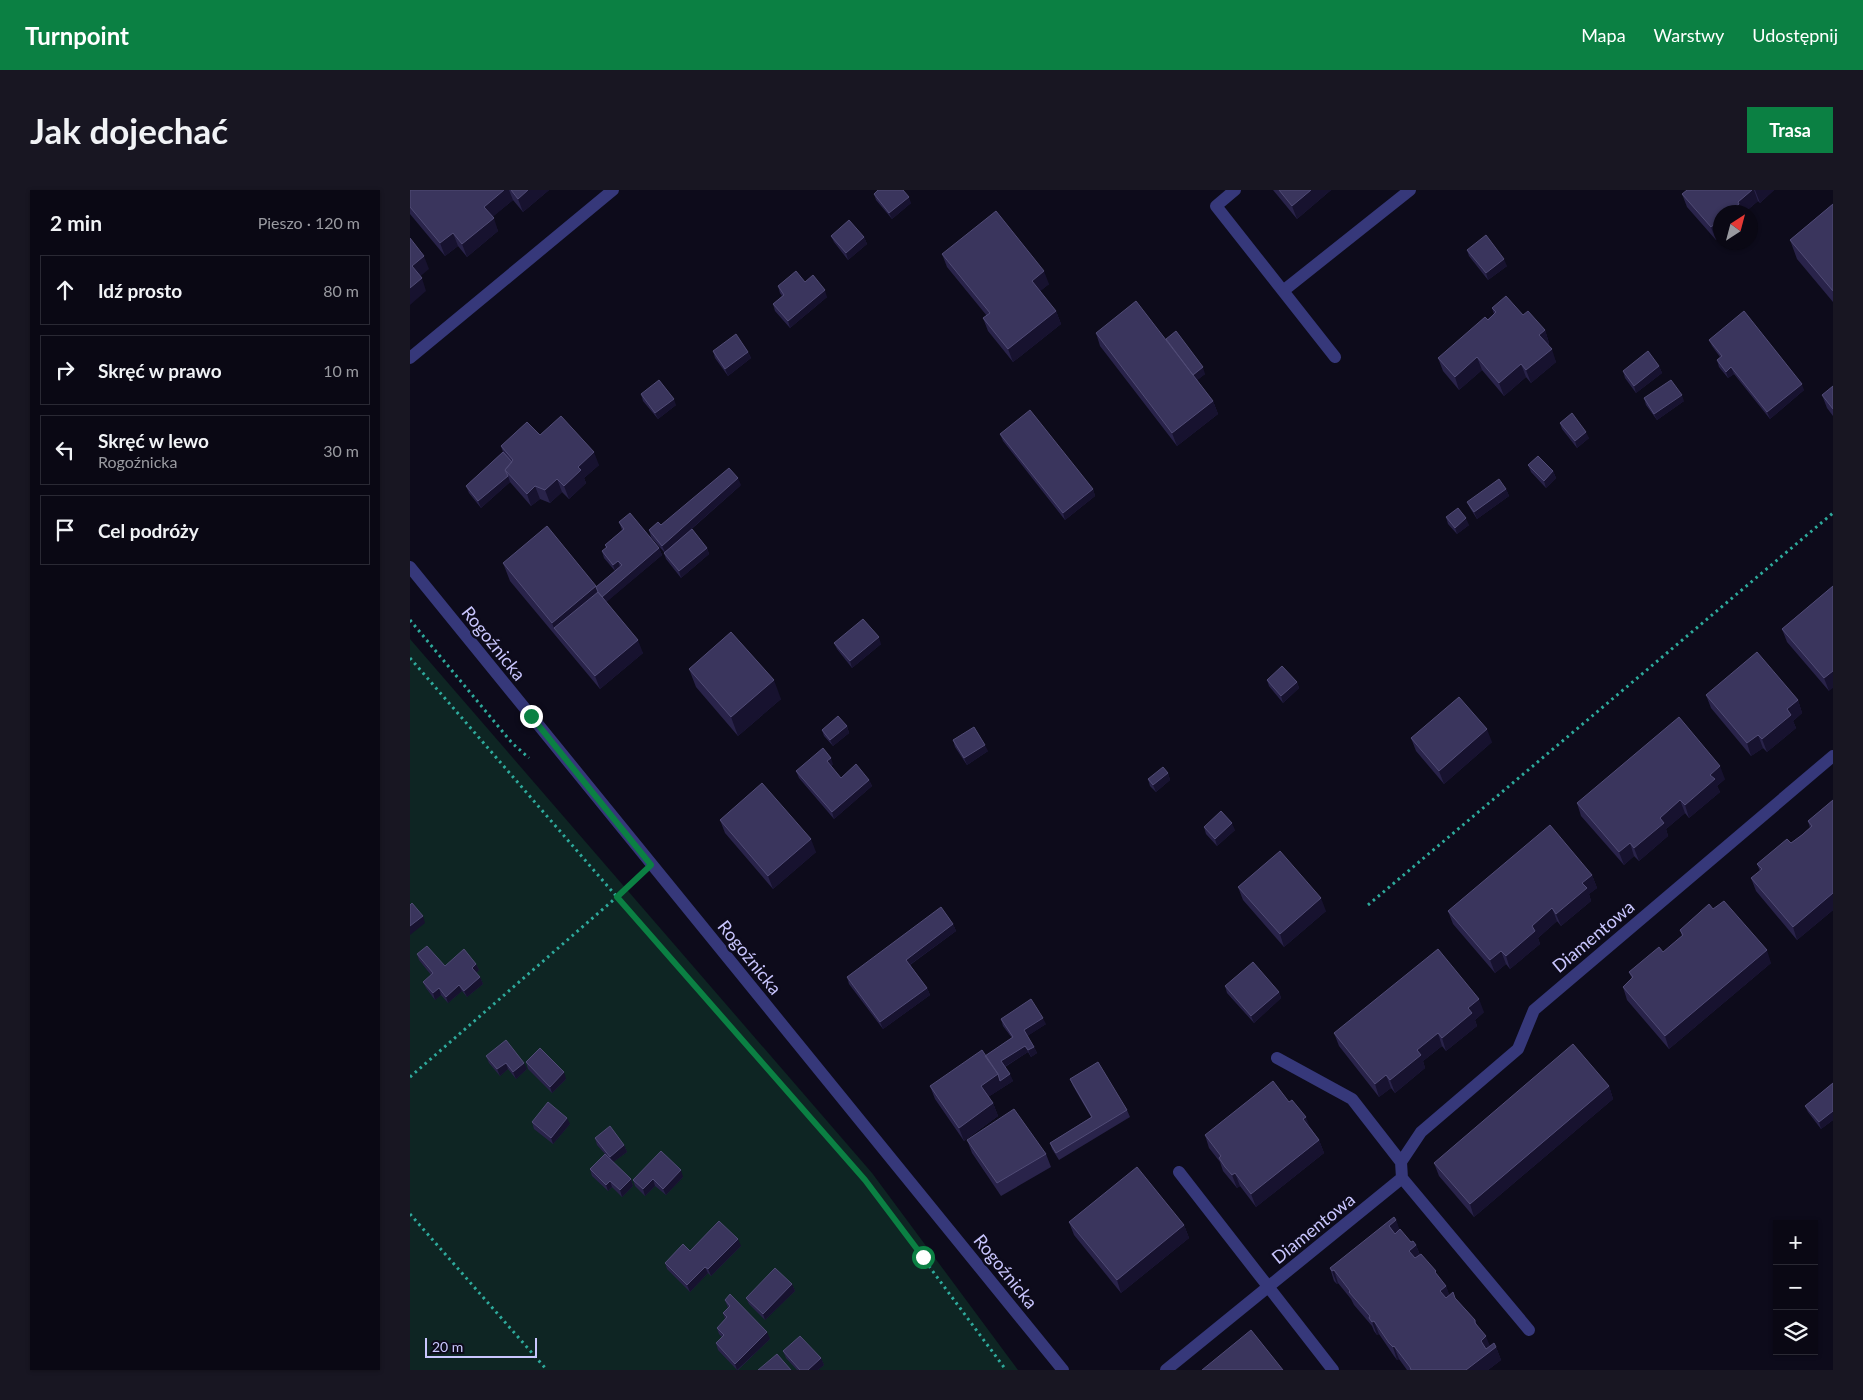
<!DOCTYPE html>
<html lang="pl">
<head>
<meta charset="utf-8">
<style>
  :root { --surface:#0a0814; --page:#181622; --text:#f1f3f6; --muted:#999aa0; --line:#2a2934; --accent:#0b8043 }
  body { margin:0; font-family:Lato,sans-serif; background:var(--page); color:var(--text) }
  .controls { position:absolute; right:15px; bottom:15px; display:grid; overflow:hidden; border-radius:0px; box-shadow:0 1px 4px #0004 }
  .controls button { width:45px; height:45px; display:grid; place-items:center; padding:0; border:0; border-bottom:1px solid var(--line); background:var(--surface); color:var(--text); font:25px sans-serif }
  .compass { position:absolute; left:1303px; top:15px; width:45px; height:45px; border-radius:50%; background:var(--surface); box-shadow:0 1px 4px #0004; rotate:36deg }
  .scale { position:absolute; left:15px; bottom:12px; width:112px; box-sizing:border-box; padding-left:5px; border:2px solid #c9c6fe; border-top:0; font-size:14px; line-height:18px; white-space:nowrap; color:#c9c6fe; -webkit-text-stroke:4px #0d0b1b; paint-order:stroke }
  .stop { position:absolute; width:15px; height:15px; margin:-11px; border:4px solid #0b8043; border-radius:50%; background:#fff }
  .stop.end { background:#0b8043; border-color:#fff; box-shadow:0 1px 5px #0008 }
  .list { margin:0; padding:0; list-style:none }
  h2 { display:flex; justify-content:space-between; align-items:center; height:65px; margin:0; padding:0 20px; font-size:21px }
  h2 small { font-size:16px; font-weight:400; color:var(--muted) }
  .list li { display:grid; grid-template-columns:32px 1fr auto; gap:15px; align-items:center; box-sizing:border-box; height:70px; margin:0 10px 10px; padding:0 10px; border:1px solid var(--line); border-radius:0px }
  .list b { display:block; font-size:19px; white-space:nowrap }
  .list p { margin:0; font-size:16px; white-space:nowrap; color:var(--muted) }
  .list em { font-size:16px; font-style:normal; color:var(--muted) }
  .icon { flex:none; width:28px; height:28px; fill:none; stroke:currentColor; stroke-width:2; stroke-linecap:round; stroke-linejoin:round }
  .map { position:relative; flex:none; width:1423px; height:1180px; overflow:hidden; border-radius:0px }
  header { display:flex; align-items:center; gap:30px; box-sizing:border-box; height:70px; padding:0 25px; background:var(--accent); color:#fff }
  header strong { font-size:24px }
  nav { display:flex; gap:28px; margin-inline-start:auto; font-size:18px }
  .intro { display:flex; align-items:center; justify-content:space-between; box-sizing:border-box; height:120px; padding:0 30px }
  h1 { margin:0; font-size:35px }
  .button { padding:12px 22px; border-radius:0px; background:var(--accent); color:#fff; font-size:18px; font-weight:700 }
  main { display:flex; gap:30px; padding:0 30px }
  aside { flex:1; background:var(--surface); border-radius:0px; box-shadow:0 1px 4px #0004 }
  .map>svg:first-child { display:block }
  .green { fill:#0e2523 }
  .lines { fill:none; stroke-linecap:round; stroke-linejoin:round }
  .path { stroke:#2eaa9c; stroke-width:3; stroke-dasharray:2.5 4; stroke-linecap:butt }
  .minor { stroke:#36387a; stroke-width:12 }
  .wall { fill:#29234a }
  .shaded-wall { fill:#17122f }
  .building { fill:#3a355d; stroke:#514c76 }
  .route { stroke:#0b8043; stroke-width:6 }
  .labels { text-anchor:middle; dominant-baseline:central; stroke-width:5; stroke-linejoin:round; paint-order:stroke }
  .street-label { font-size:18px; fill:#c9c6fe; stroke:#0d0b1b }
</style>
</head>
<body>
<header>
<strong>Turnpoint</strong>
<nav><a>Mapa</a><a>Warstwy</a><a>Udostępnij</a></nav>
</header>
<div class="intro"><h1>Jak dojechać</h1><a class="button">Trasa</a></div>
<main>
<aside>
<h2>2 min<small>Pieszo · 120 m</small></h2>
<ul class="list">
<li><svg class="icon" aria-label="ahead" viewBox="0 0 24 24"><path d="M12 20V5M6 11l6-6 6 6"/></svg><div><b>Idź prosto</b></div><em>80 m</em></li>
<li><svg class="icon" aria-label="right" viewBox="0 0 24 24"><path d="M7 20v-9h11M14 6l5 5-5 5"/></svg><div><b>Skręć w prawo</b></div><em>10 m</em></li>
<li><svg class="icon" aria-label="left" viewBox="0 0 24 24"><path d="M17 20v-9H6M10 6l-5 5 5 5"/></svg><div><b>Skręć w lewo</b><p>Rogoźnicka</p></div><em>30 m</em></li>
<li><svg class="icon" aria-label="arrive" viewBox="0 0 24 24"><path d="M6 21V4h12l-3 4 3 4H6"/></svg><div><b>Cel podróży</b></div></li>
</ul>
</aside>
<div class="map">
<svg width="1423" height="1180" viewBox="0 0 1423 1180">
  <rect width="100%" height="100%" fill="#0d0b1b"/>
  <!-- green -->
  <path class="green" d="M0,449L462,983L608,1180H0Z"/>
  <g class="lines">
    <!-- path -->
    <path class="path" d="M0,430L102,553L119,568
      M0,468L207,707L455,990L596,1180
      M958,715L1423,323
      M0,887L224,692
      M0,1024L137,1180"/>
    <!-- minor -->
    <path class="minor" d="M825,0L806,16L873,101L1000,0
      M873,101L925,167
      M0,168L203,0
      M0,377L653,1180
      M867,868L942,909L991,972
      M769,982L923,1180
      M992,988L991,972L1011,942L1108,859L1124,820L1423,566
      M756,1180L992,988L1119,1140"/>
  </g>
  <!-- wall -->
  <path class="wall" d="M0,0H139L113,22L103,10L82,27L88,41L57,67L48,56L35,66L0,24Z
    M863,0H921L887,29Z
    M1277,0H1364L1350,13L1348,11L1335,22H1310L1306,50L1277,17L1272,4Z
    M464,4L501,13L482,29L466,10Z
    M1423,14V112L1387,69L1380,50Z
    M421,46L454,47L457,54L438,70L424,52Z
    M1057,60L1097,76L1078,90L1059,66Z
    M532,64L639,94L630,101L646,121L651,134L603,172L578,141L573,128L577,126L537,77Z
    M395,92L417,107L380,138L365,121L363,114L372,106L370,103L368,96Z
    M1082,118L1113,125L1135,140L1139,153L1138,154L1146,172L1121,193L1116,187L1094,206L1072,180L1049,200L1033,181L1028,168L1084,124Z
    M686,143L756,149L795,184L787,190L803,211L808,224L767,256L690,156Z
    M1299,150L1394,200L1360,229L1324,184L1318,188L1309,177L1307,170L1310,167L1302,156Z
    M303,161L338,162L341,168L318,186L305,168Z
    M1249,176L1252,183L1226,203L1215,188L1213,181Z
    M1423,196V226L1417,218L1412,205Z
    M231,204L266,215L248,229L233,211Z
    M1234,208L1274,211L1247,230L1236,215Z
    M1150,233L1179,248L1167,258L1152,239Z
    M590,244L683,299L685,306L655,330L593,251Z
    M130,245L189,275L174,288L176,293L159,309L152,302L140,313L130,309L121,316L100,292L71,318L59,303L56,296L93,262L91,256Z
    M1118,275L1143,281L1146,288L1136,298L1121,282Z
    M331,295L267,352L297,358L299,364L271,388L256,369L254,363V362L241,347L239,340L251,335Z
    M1096,299L1099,306L1067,329L1060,318L1057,312Z
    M1036,327L1059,335L1047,344L1038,334Z
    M209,332L249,358L252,365L196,412L233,463L190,499L100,391L93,373L186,396V397L205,381L194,368L192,361L196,358L195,355L212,340Z
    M1423,396L1419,501L1377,452L1372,439Z
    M424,453L471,454L442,478L427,459Z
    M279,479L371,509L328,546L286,497Z
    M857,490L887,492L889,498L873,513L859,496Z
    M1296,505L1388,510L1392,523L1383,531L1386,538L1357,562L1353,558L1341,566L1301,518Z
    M437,536L439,543L423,556L414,546L412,540Z
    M1001,548L1082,552L1034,594L1006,561Z
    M543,550L578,561L557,575L545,557Z
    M423,574L421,576L431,588L459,590L462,596L424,629L389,588L386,581Z
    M758,583L760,590L746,602L740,596L738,589Z
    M1315,589L1307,596L1310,602L1279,628L1275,623L1256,639L1258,646L1229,671L1224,666L1214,675L1171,626L1167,613Z
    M1423,610V720L1387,750L1346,701L1341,688L1350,681L1347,674L1381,653L1400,638L1398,631Z
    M310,630L406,662L363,699L315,643Z
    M794,637L825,640L807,656L796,644Z
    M1182,685L1187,698L1179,704L1181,711L1151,736L1147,731L1128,748L1130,754L1100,779L1096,774L1085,783L1043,734L1038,721Z
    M828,697L916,721L874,757L833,710Z
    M1303,719L1361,773L1259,859L1217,810L1213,797L1222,789L1219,782L1253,762L1272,746L1270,740Z
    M543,734L546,741L500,775L517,798L520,805L473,839L439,794L437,787Z
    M7,764L35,776L66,774L69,780L66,783L70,787L73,794L57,807L52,801L38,813L31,805L25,810L16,798L13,792L21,785L9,770Z
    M815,796L869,802L871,808L844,833L817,803Z
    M1074,822L1065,830L1067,836L1036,861L1032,856L1013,871L1015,878L985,903L981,898L969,907L929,856L924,843Z
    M591,829L636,834L617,846L624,857L627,863L621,867L618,862L595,877L603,891L578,907L583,913L588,926L554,951L525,909L520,896L575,866L602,848L593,836Z
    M76,866L117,879L106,889L98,879L90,886L79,873Z
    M116,872L156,889L142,903L118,879Z
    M660,889L717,920L720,927L649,970L642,959L640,953L681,927L663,896Z
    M1423,893V930L1411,939L1398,922L1395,916Z
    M1199,896L1203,909L1064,1027L1029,986L1024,973Z
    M122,932L160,934L143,954L124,939Z
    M900,937L909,950L914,963L846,1017L830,996L827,998L813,981L810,972L799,958L795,945Z
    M185,948L214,955L217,962L203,972L221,989L223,996L212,1007L202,997L198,1001L182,986L180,979L195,964L187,955Z
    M557,950L636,964L641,977L591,1006L562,963Z
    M273,987L256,1005L245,996L235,1006L225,996L223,990Z
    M986,1030L989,1040L1001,1052L1006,1055L1010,1065L1036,1096L1039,1105L1045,1108L1065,1130L1067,1135L1080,1156L1086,1157L1091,1170L1078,1180H997L989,1169L987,1170L984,1166L969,1144L967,1145L964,1141L962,1136L944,1115L941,1109L928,1093L927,1094L924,1091L920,1078Z
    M659,1032L774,1035L779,1048L711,1103L664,1045Z
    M331,1056L301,1086L298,1083L280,1102L257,1079L255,1073L280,1061Z
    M382,1094L385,1101L355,1130L339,1114L336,1108Z
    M315,1110L360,1149L328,1180H327L308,1160L306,1153L312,1147L309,1144L307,1138L315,1129L313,1123L318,1118Z
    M373,1161L411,1168L414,1175L408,1180H387L376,1168Z"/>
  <!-- shaded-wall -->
  <path class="shaded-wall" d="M94,0H99L103,10L79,30L74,17Z
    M118,0H139L113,22L108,9Z
    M901,0H921L887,29L882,16Z
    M1342,0H1344L1348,11L1335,22H1319L1328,12Z
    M1345,0H1364L1350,13Z
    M499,7L501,13L482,29L479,23Z
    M84,28L88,41L57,67L52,54Z
    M1310,30V47L1306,50L1301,37Z
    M43,43L48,56L35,66L30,53Z
    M454,47L457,54L438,70L436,63Z
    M14,66L19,79L7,89L2,76Z
    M1094,69L1097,76L1078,90L1076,83Z
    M634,81L639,94L627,104L622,91Z
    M12,88L16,101L0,115V98Z
    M415,100L417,107L380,138L378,131Z
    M646,121L651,134L603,172L598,159Z
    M1135,140L1139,153L1134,158L1129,145Z
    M1142,159L1146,172L1121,193L1116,180Z
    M338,162L341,168L318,186L315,179Z
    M1067,167L1072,180L1049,200L1045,187Z
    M1111,174L1116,187L1094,206L1089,193Z
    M1249,176L1252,183L1226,203L1224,196Z
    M793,177L795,184L784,193L782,186Z
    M1321,177L1324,184L1318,188L1316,182Z
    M1392,194L1394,200L1360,229L1357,222Z
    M1272,205L1274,211L1247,230L1244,224Z
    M264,209L266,215L248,229L245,223Z
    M803,211L808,224L767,256L762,243Z
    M1176,242L1179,248L1167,258L1165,251Z
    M184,262L189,275L174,288L176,293L159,309L154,296L168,277Z
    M1143,281L1146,288L1136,298L1134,291Z
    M98,286L100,292L71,318L68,311Z
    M328,288L331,295L255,362L252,356Z
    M147,289L152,302L140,313L135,300Z
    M125,296L130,309L121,316L117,304Z
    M683,299L685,306L655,330L653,323Z
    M1096,299L1099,306L1067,329L1064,322Z
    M1056,328L1059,335L1047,344L1045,338Z
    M249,358L252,365L193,415L190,408Z
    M297,358L299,364L271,388L269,381Z
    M208,371L210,377L205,381L203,375Z
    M186,396L193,415L144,438L142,433Z
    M469,447L471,454L442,478L440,471Z
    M228,450L233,463L190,499L185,486Z
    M1423,481V498L1419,501L1414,488Z
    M364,490L371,509L328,546L321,527Z
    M887,492L889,498L873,513L871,506Z
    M1388,510L1392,523L1383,531L1386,538L1357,562L1352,549L1377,519Z
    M437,536L439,543L423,556L420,550Z
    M1077,539L1082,552L1034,594L1029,581Z
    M1348,545L1353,558L1341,566L1337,553Z
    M575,555L578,561L557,575L554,568Z
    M421,568L423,574L419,578L417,571Z
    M1310,576L1315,589L1307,596L1310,602L1279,628L1275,615L1300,585Z
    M758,583L760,590L746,602L743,595Z
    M459,590L462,596L424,629L422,622Z
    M1270,610L1275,623L1256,639L1258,646L1229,671L1224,658L1250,628Z
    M822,633L825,640L807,656L805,649Z
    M401,649L406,662L363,699L358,686Z
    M1220,653L1224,666L1214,675L1209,662Z
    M1182,685L1187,698L1179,704L1181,711L1151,736L1146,724L1172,693Z
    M1423,703V720L1387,750L1383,737Z
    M911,708L916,721L874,757L870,744Z
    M1142,718L1147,731L1128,748L1130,754L1100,779L1096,766L1122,736Z
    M13,726L15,733L0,745V736Z
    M543,734L546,741L498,776L496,770Z
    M1357,760L1361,773L1259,859L1255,846Z
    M1091,761L1096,774L1085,783L1080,770Z
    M66,774L69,780L64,785L62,778Z
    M70,787L73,794L57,807L54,801Z
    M49,795L52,801L38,813L36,807Z
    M29,798L31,805L25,810L23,803Z
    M517,798L520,805L473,839L470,832Z
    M869,802L871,808L844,833L841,826Z
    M1069,809L1074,822L1065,830L1067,836L1036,861L1032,848L1058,818Z
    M633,828L636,834L616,847L614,840Z
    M1028,843L1032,856L1013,871L1015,878L985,903L980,890L1007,860Z
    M615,856L618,862L594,877L591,871Z
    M624,857L627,863L621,867L618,860Z
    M96,873L98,879L90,886L87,879Z
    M114,873L117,879L106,889L103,882Z
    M154,882L156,889L142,903L140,897Z
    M588,884H600L603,891L575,909L571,896Z
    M976,885L981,898L969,907L965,894Z
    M1199,896L1203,909L1064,1027L1060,1014Z
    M583,913L588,926L554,951L549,938Z
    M1423,921V930L1411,939L1409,932Z
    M896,927L901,940L893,929Z
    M157,928L160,934L143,954L141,948Z
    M909,950L914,963L846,1017L841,1004Z
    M214,955L217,962L202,973L200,967Z
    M271,980L273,987L256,1005L253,999Z
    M825,983L830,996L827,998L822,985Z
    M221,989L223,996L212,1007L210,1000Z
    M243,989L245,996L235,1006L233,999Z
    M200,991L202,997L198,1001L196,995Z
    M986,1030L991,1043L984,1049L979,1036Z
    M774,1035L779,1048L711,1103L707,1090Z
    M328,1049L331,1056L301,1086L298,1079Z
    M1006,1055L1011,1068L1004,1074L999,1061Z
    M295,1077L298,1083L280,1102L277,1095Z
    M924,1080L928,1093L927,1094L922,1081Z
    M382,1094L385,1101L355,1130L353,1124Z
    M1036,1096L1041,1109L1035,1114L1030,1101Z
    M964,1131L969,1144L967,1145L962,1132Z
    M357,1142L360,1149L327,1180L325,1174Z
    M1076,1146L1081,1159L1075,1164L1071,1151Z
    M984,1156L989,1169L987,1170L983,1157Z
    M1086,1157L1091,1170L1078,1180H1056Z
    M411,1168L414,1175L408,1180H398Z"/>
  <!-- building -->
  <path class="building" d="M0,0H94L74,17L84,28L52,54L43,43L30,53L0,17Z
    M101,0H118L108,9Z
    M468,0H493L499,7L479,23L464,4Z
    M869,0H901L882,16Z
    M1277,0H1342L1328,12L1329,14L1319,22H1310V30L1301,37L1272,4Z
    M1423,14V101L1380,50Z
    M586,21L634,81L622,91L646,121L598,159L573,128L580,123L532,64Z
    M439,30L454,47L436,63L421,46Z
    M1076,45L1094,69L1076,83L1057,60Z
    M0,48L14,66L2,76L12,88L0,98Z
    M386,81L395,92L403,85L415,100L378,131L363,114L374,105L368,96Z
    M1096,106L1113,125L1118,121L1135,140L1129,145L1142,159L1116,180L1111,174L1089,193L1067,167L1045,187L1028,168L1075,127L1078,130L1086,122L1082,118Z
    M726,111L803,211L762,243L686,143Z
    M1334,121L1392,194L1357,222L1321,177L1316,182L1307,170L1312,166L1299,150Z
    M766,141L793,177L783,185L756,149Z
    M326,144L338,162L315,179L303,161Z
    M1238,161L1249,176L1224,196L1213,181Z
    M249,190L264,209L245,223L231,204Z
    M1261,190L1272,205L1244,224L1234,208Z
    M1423,196V219L1412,205Z
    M620,220L683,299L653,323L590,244Z
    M1162,223L1176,242L1165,251L1150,233Z
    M151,226L184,262L168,277L171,280L154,296L147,289L135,300L125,296L117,304L95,280L103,270L91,256L117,232L130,245Z
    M93,262L102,272L95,280L98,286L68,311L56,296Z
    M1128,266L1143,281L1134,291L1118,275Z
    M319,278L328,288L252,356L239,340L248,332L251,335Z
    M1089,289L1096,299L1064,322L1057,312Z
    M1048,318L1056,328L1045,338L1036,327Z
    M220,323L249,358L192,407L188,402L186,397L212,375L208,371L203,375L192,361L197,357L195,355L214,339L209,332Z
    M137,336L186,396L142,433L93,373Z
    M282,339L297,358L269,381L254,363Z
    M1423,396V481L1414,488L1372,439Z
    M188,402L228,450L185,486L144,438Z
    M453,429L469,447L440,471L424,453Z
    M321,442L364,490L321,527L279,479Z
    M1347,462L1388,510L1377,519L1381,525L1352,549L1348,545L1337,553L1296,505Z
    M872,476L887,492L871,506L857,490Z
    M1049,507L1077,539L1029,581L1001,548Z
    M428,526L437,536L420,550L412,540Z
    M1269,527L1310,576L1300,585L1305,589L1275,615L1270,610L1250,628L1254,633L1224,658L1220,653L1209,662L1167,613Z
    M564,537L575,555L554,568L543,550Z
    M413,558L421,568L417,571L431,588L446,574L459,590L422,622L386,581Z
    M753,577L758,583L743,595L738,589Z
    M352,593L401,649L358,686L310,630Z
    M1423,610V703L1383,737L1341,688L1352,679L1347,674L1377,649L1381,653L1392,645L1402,636L1398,631Z
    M811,621L822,633L805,649L794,637Z
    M1140,635L1182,685L1172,693L1177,698L1146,724L1142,718L1122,736L1125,741L1096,766L1091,761L1080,770L1038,721Z
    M870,661L911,708L870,744L828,697Z
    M1314,711L1357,760L1255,846L1213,797L1223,787L1219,782L1249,757L1253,762L1273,745L1270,740L1299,714L1303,719Z
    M2,713L13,726L0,736V715Z
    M531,717L543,734L496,770L517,798L470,832L437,787Z
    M17,756L35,776L54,759L66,774L62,778L70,787L54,801L49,795L36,807L29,798L23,803L13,792L23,783L7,764Z
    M1028,759L1069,809L1058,818L1062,823L1032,848L1028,843L1007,860L1011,865L980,890L976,885L965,894L924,843Z
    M843,772L869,802L841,826L815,796Z
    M621,809L633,828L614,840L624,857L618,860L615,856L591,871L600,884L590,891L588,884L575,866L603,847L591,829Z
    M96,850L114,873L103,882L96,873L87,879L76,866Z
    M1163,854L1199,896L1060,1014L1024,973Z
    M130,858L154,882L140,897L116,872Z
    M572,860L588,884L571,896L583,913L549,938L520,896Z
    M688,872L717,920L646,963L640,953L682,927L660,889Z
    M863,891L879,912L882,910L896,927L893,929L909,950L841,1004L825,983L822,985L815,977L809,968L811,966L795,945Z
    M1423,893V921L1409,932L1395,916Z
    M138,912L157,928L141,948L122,932Z
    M604,919L636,964L587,993L557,950Z
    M200,936L214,955L200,967L185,948Z
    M251,961L271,980L253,999L243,989L233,999L223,990Z
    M195,964L221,989L210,1000L200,991L196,995L180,979Z
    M727,977L774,1035L707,1090L659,1032Z
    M984,1027L986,1030L979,1036L985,1044L990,1039L1001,1052L1003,1051L1006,1055L999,1061L1005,1068L1011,1064L1026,1081L1025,1082L1036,1096L1030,1101L1036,1108L1043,1102L1045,1108L1065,1130V1133L1076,1146L1071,1151L1076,1159L1084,1153L1086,1157L1056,1180H1001L1000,1177L984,1156L983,1157L979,1153L964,1131L962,1132L959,1128L960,1126L939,1102L940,1101L924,1080L922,1081L920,1078Z
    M309,1031L328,1049L298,1079L295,1077L277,1095L255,1073L273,1054L280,1061Z
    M365,1078L382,1094L353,1124L336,1108Z
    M320,1104L357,1142L325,1174L306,1153L314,1145L307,1138L317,1127L313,1123L320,1116L315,1110Z
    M841,1140L873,1180H792Z
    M390,1146L411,1168L398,1180H390L373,1161Z
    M367,1164L381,1180H348Z"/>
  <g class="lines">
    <!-- route -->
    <path class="route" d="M121,526L241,675L207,707L455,990L513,1067"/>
  </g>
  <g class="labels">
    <!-- street labels -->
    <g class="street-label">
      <text transform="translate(84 453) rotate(51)">Rogoźnicka</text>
      <text transform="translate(1183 746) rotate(-40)">Diamentowa</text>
      <text transform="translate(340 767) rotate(51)">Rogoźnicka</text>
      <text transform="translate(903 1038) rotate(-39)">Diamentowa</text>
      <text transform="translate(596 1081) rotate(51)">Rogoźnicka</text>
    </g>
  </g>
</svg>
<div class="controls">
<button>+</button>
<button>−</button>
<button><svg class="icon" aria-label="layers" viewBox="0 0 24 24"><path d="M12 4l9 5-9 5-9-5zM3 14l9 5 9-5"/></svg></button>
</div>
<svg class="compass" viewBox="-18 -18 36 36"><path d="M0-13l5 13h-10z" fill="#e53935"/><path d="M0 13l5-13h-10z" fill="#999aa0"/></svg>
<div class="scale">20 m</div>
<div class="stop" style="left:513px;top:1067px"></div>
<div class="stop end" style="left:121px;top:526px"></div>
</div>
</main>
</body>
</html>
